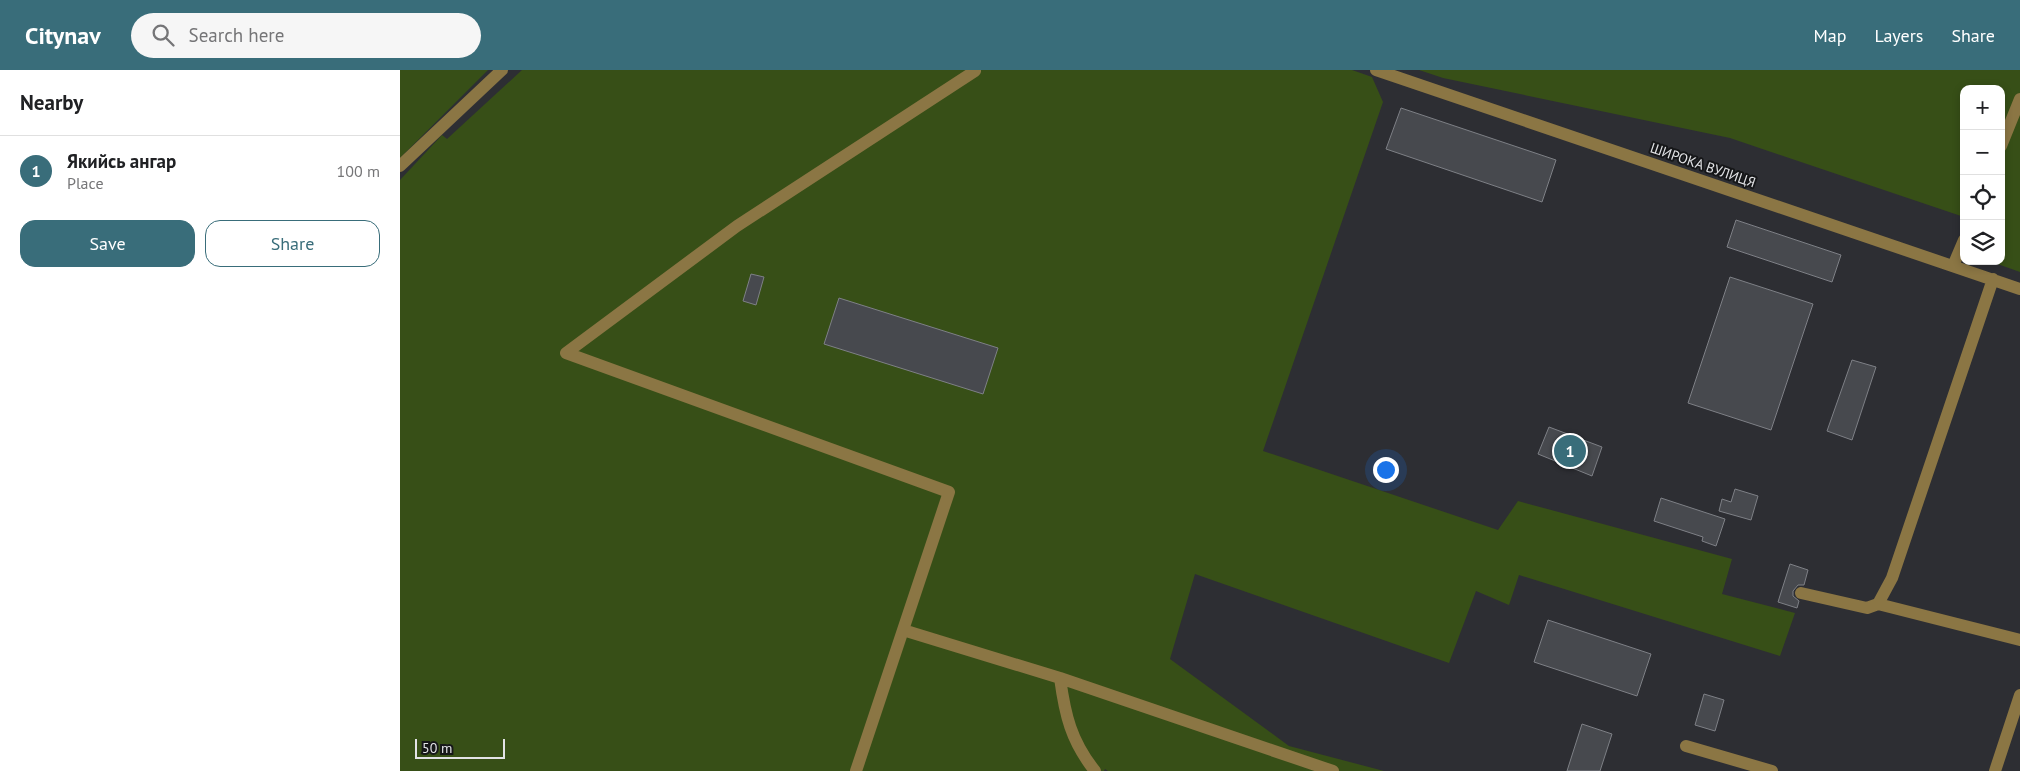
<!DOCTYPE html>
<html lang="en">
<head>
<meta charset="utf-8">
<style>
  :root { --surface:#fff; --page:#f6f6f6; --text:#202124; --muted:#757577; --line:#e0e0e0; --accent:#396d7a }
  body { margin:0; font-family:"PT Sans",sans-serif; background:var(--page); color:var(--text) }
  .controls { position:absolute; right:15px; top:15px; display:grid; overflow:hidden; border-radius:10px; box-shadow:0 2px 8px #0003 }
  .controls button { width:45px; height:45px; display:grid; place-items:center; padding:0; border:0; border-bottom:1px solid var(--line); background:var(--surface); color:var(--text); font:25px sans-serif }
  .scale { position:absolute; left:15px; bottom:12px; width:90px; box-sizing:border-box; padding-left:5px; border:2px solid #e2e3e6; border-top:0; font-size:14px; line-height:18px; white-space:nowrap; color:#e2e3e6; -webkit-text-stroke:4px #161719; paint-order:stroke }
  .you { position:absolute; left:985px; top:399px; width:18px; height:18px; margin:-12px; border:4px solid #fff; border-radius:50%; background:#1a73e8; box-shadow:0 0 0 8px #1a73e833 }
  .badge { display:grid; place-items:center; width:32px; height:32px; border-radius:50%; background:var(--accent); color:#fff; font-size:16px; font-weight:700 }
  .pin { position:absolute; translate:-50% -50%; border:2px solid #fff; box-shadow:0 1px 5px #0006 }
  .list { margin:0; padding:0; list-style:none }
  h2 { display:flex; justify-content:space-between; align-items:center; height:65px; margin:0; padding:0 20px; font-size:21px }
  h2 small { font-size:16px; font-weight:400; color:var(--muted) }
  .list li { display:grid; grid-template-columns:32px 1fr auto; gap:15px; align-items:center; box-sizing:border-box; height:70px; padding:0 20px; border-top:1px solid var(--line) }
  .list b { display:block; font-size:19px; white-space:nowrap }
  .list p { margin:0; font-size:16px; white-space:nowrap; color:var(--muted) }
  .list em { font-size:16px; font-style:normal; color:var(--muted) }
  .actions { display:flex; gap:10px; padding:15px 20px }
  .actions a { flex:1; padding:11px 0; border:1px solid var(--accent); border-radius:15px; text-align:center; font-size:18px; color:var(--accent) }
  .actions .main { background:var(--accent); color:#fff }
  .icon { flex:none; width:28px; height:28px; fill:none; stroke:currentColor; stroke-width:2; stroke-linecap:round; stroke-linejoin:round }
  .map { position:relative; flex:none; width:1620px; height:701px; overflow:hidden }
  header { display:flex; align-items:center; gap:30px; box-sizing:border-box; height:70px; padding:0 25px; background:var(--accent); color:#fff }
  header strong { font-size:24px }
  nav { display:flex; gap:28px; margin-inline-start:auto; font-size:18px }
  .search { width:350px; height:45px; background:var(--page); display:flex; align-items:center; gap:12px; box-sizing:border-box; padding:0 18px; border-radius:28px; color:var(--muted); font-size:19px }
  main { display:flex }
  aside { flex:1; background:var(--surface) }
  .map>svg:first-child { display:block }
  .green { fill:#374f17 }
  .building { fill:#47494e; stroke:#7e8086 }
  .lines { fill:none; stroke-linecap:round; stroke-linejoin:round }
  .minor { stroke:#8b7644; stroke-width:12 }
  .labels { text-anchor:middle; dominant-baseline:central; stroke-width:4; stroke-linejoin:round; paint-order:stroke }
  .street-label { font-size:14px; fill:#e2e3e6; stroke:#161719 }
</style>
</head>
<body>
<header>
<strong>Citynav</strong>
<div class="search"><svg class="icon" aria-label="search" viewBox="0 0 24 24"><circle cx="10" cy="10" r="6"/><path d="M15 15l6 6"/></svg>Search here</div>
<nav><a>Map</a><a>Layers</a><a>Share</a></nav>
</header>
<main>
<aside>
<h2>Nearby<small></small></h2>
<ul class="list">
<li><span class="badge">1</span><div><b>Якийсь ангар</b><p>Place</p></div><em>100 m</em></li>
</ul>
<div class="actions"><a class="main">Save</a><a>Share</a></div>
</aside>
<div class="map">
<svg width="1620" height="701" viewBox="0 0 1620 701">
  <rect width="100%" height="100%" fill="#2d2e33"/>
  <!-- green -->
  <path class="green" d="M0,0H88L0,88Z
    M122,0H952L972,7L983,32L863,381L1098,460L1118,431L1332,489L1322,524L1395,543L1380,586L1119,505L1109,535L1076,521L1049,593L795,504L770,589L889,676L984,701H708L705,699L704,701H0V110L42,65L47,69Z
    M1019,0H1620V202L1589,191H1601V19H1564V147L1330,68L1043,8Z"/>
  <!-- building -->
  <path class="building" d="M1001,38L1156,90L1142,132L986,79Z
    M1336,150L1441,185L1432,212L1327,177Z
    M351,204L364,207L356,235L343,231Z
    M1330,207L1413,234L1371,360L1288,333Z
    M439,228L598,278L583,324L424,274Z
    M1452,290L1476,297L1452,370L1427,361Z
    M1149,357L1202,377L1192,406L1138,384Z
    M1335,419L1358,426L1351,450L1319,441L1322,429L1331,432Z
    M1261,428L1325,449L1316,476L1302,471L1303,467L1254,451Z
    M1390,494L1408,500L1404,515H1398L1393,521V526L1399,531L1397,538L1378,532Z
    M1148,550L1251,584L1237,626L1134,592Z
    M1304,624L1324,630L1315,661L1295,655Z
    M1182,654L1212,664L1200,701H1167Z"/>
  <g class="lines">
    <!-- minor -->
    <path class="minor" d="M976,0L1620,219
      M1601,76L1620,29
      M0,96L102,0
      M1553,196L1564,170
      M1401,523L1467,538L1478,534L1492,508L1593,209
      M1478,534L1620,570
      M503,560L660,608L933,701
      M660,608C665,645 671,671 695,701
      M1286,676L1372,701
      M456,701L549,422L166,283L337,156L575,1
      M1595,701L1620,625"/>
  </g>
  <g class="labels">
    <!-- street labels -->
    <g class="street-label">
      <text transform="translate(1303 95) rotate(19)">ШИРОКА ВУЛИЦЯ</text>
    </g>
  </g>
</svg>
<div class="controls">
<button>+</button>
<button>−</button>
<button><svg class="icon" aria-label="locate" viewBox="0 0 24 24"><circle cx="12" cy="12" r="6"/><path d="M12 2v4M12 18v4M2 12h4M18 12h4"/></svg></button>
<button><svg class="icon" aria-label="layers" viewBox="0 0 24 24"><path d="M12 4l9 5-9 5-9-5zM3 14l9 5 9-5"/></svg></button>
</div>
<div class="scale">50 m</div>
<div class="you"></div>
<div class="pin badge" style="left:1170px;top:381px">1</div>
</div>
</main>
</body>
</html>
